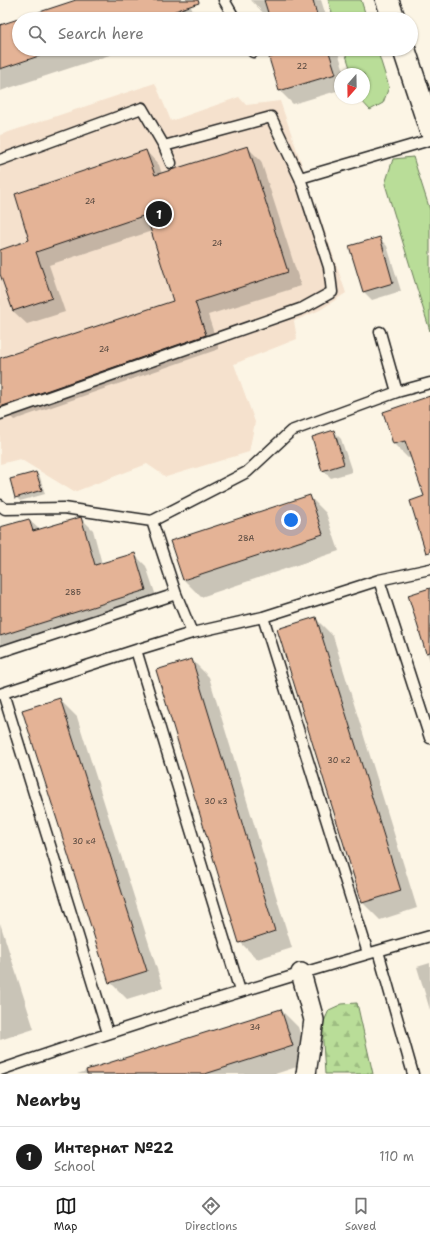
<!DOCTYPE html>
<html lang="en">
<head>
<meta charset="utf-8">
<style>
  :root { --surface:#fff; --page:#f6f6f6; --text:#222; --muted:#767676; --line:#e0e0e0; --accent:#1c1c1c }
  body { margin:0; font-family:"Shantell Sans",sans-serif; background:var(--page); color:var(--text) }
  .compass { position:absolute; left:334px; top:68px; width:36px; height:36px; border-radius:50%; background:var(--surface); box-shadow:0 1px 3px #0004; rotate:200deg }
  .you { position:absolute; left:291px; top:520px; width:14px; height:14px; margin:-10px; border:3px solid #fff; border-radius:50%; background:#1a73e8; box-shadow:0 0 0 6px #1a73e833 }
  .badge { display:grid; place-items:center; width:26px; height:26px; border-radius:50%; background:var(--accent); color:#fff; font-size:13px; font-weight:700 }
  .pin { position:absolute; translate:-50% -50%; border:2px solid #fff; box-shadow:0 1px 4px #0006 }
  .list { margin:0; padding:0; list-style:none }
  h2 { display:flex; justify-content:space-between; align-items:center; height:52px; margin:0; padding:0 16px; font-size:17px }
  h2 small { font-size:13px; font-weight:400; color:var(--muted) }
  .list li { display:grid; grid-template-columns:26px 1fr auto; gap:12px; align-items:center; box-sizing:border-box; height:60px; padding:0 16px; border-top:1px solid var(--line) }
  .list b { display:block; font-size:15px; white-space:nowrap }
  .list p { margin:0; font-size:13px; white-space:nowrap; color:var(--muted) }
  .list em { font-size:13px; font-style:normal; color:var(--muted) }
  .icon { flex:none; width:22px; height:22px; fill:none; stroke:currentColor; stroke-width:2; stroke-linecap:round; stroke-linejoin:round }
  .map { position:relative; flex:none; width:430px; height:1074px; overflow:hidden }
  .search { position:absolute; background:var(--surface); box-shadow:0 1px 3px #0004; left:12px; right:12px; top:12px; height:44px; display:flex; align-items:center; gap:10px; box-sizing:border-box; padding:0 14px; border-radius:22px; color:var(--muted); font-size:15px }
  .sheet { height:112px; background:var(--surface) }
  nav { display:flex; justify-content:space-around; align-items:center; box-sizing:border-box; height:56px; border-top:1px solid var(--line); background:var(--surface); font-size:11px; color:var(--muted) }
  nav a { display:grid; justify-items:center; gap:2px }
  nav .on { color:var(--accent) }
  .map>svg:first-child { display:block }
  .built { fill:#f5e1cd }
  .green { fill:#b9dd98; stroke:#6a7c5a }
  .forest { fill:url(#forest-firs); stroke:#6a7c5a }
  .shadow { fill:#0003 }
  .building { fill:#e4b396; stroke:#1c1c1c }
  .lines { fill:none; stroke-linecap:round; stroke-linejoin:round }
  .lane-casing { stroke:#1c1c1c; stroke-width:13 }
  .street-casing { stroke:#1c1c1c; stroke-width:22 }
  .secondary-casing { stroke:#1c1c1c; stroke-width:25 }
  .lane { stroke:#fcf5e5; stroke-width:10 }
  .street { stroke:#fcf5e5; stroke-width:19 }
  .secondary { stroke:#fcf5e5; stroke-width:22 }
  .labels { text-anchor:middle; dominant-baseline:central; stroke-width:3; stroke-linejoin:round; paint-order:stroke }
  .number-label { font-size:8px; fill:#4e423a }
</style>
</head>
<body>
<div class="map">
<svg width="430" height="1074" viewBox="0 0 430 1074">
  <defs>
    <pattern id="forest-firs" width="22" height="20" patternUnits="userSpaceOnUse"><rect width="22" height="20" fill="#b9dd98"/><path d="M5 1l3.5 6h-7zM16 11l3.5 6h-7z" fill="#9ebd82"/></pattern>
  </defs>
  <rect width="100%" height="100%" fill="#fcf5e5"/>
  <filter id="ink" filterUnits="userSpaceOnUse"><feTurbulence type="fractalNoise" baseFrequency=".025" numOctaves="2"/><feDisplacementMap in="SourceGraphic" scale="8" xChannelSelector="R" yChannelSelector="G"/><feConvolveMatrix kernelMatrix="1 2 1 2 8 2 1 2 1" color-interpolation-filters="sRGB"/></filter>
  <g filter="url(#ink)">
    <!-- built -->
    <path class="built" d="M155,83L171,121L239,97L246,105L280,101L346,293L320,310L294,321L297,339L234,364L255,422L249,452L166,477L147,464L74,492L20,459L0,464V135Z"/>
    <!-- green -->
    <path class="green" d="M328,0H361L367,19H334Z
      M344,49H377L389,87L383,103L370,110L360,99V98H364V74H352Z
      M413,157L430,210V331L385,184L393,159Z"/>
    <!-- forest -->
    <path class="forest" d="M357,1003L373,1074H325L322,1026L329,1010L342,1004Z"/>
    <!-- shadow -->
    <path class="shadow" d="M80,0H189L195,19H22Z
      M251,0H321L327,19H271L269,15L266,16Z
      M19,20V49H128L0,91V26Z
      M280,49H337L345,74H340V90L293,104L279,90L282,55Z
      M247,147L261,161L301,286L208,315L219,349L14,420L1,407L0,404V359L174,302L152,231L49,265L65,312L27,324L13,311L0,270V251L30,241L146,151L159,165L162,174Z
      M379,238L387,246L401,291L372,300L364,292Z
      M430,398V541L425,497L412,457L408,458L394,444L384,412Z
      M333,431L341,439L352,472L331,478L323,470Z
      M36,473L40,477L45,494L20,501L16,497Z
      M309,496L326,513L339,551L201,597L184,580L171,542Z
      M81,518L93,530L102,564L134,554L146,566L158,602L0,651V528L29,520L40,530Z
      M430,589V661L409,596Z
      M316,619L333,636L417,908L380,920L363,903L279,630Z
      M192,660L209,677L292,948L257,959L240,942Z
      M60,700L77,717L163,988L127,999L110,982Z
      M0,923L34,1029L0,1040Z
      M430,963V1010L417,967Z
      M281,1010L298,1027L309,1063L275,1074H77Z"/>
    <!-- building -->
    <path class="building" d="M76,0H198L199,3L151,19H19V49H60L0,69V25Z
      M264,0H313L318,19H270Z
      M279,49H328L336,74L279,91L269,58L281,54Z
      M248,146L288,272L195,302L206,335L0,407V358L173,301L146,215L36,252L52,298L13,311L0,274V250L29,240L15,194L146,150L155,175Z
      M380,237L393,283L363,292L349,246Z
      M430,396V552L426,553L410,501L424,496L405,441L393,444L383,412Z
      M334,430L344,464L322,471L312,437Z
      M36,472L42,490L15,498L10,479Z
      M310,495L323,534L183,580L170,541Z
      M81,517L95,565L135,553L146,590L0,636V527L29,519L33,531Z
      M430,588V652L426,653L408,595Z
      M316,617L401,891L362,903L277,629Z
      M192,659L275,931L239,943L156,670Z
      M60,698L147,971L109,983L22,710Z
      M281,1009L293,1046L205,1074H87L86,1070Z"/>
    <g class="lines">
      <defs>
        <path id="lane" d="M224,0L235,19
          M251,49L253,52
          M164,146L171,163
          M0,160L142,108L164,146L271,117L300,178L329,267L332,292L303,308L0,414
          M300,178L430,140
          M380,332L397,392
          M0,505L5,509L64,508L152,521L247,472L291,431L397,392L430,383
          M152,521L176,594L192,633
          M379,580L430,738
          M263,617L368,953
          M136,650L240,991
          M0,652L176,594
          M3,693L108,1033
          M0,694L136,650L192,633L263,617L379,580L430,569
          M378,951L413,1074
          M0,1070C142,1021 285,977 430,936"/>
        <path id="street" d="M301,973L314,1020L306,1074"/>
        <path id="secondary" d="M387,0L394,19
          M404,49L430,128"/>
      </defs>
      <!-- lane casing -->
      <use href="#lane" class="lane-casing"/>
      <!-- street casing -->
      <use href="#street" class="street-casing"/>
      <!-- secondary casing -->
      <use href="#secondary" class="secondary-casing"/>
      <!-- lane -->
      <use href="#lane" class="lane"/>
      <!-- street -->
      <use href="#street" class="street"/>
      <!-- secondary -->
      <use href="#secondary" class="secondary"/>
    </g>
  </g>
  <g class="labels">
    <!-- number labels -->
    <g class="number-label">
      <text x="302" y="66">22</text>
      <text x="90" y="201">24</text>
      <text x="217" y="243">24</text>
      <text x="104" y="349">24</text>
      <text x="246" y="538">28А</text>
      <text x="73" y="592">28Б</text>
      <text x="339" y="760">30 к2</text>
      <text x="216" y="801">30 к3</text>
      <text x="84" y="841">30 к4</text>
      <text x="255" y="1027">34</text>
    </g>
  </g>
</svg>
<svg class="compass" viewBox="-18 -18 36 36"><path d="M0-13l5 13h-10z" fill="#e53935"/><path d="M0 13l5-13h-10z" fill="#767676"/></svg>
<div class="you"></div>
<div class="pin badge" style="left:159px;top:214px">1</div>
<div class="search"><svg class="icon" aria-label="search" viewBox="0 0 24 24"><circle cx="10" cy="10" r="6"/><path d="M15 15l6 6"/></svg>Search here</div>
</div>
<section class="sheet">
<h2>Nearby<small></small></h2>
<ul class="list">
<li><span class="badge">1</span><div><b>Интернат №22</b><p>School</p></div><em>110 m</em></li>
</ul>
</section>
<nav>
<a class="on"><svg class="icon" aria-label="map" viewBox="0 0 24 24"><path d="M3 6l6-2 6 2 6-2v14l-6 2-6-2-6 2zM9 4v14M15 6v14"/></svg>Map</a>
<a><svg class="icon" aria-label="directions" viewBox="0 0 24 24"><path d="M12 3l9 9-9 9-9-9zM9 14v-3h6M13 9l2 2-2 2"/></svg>Directions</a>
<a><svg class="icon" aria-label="saved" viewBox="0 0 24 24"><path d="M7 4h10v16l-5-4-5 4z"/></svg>Saved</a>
</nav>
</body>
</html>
